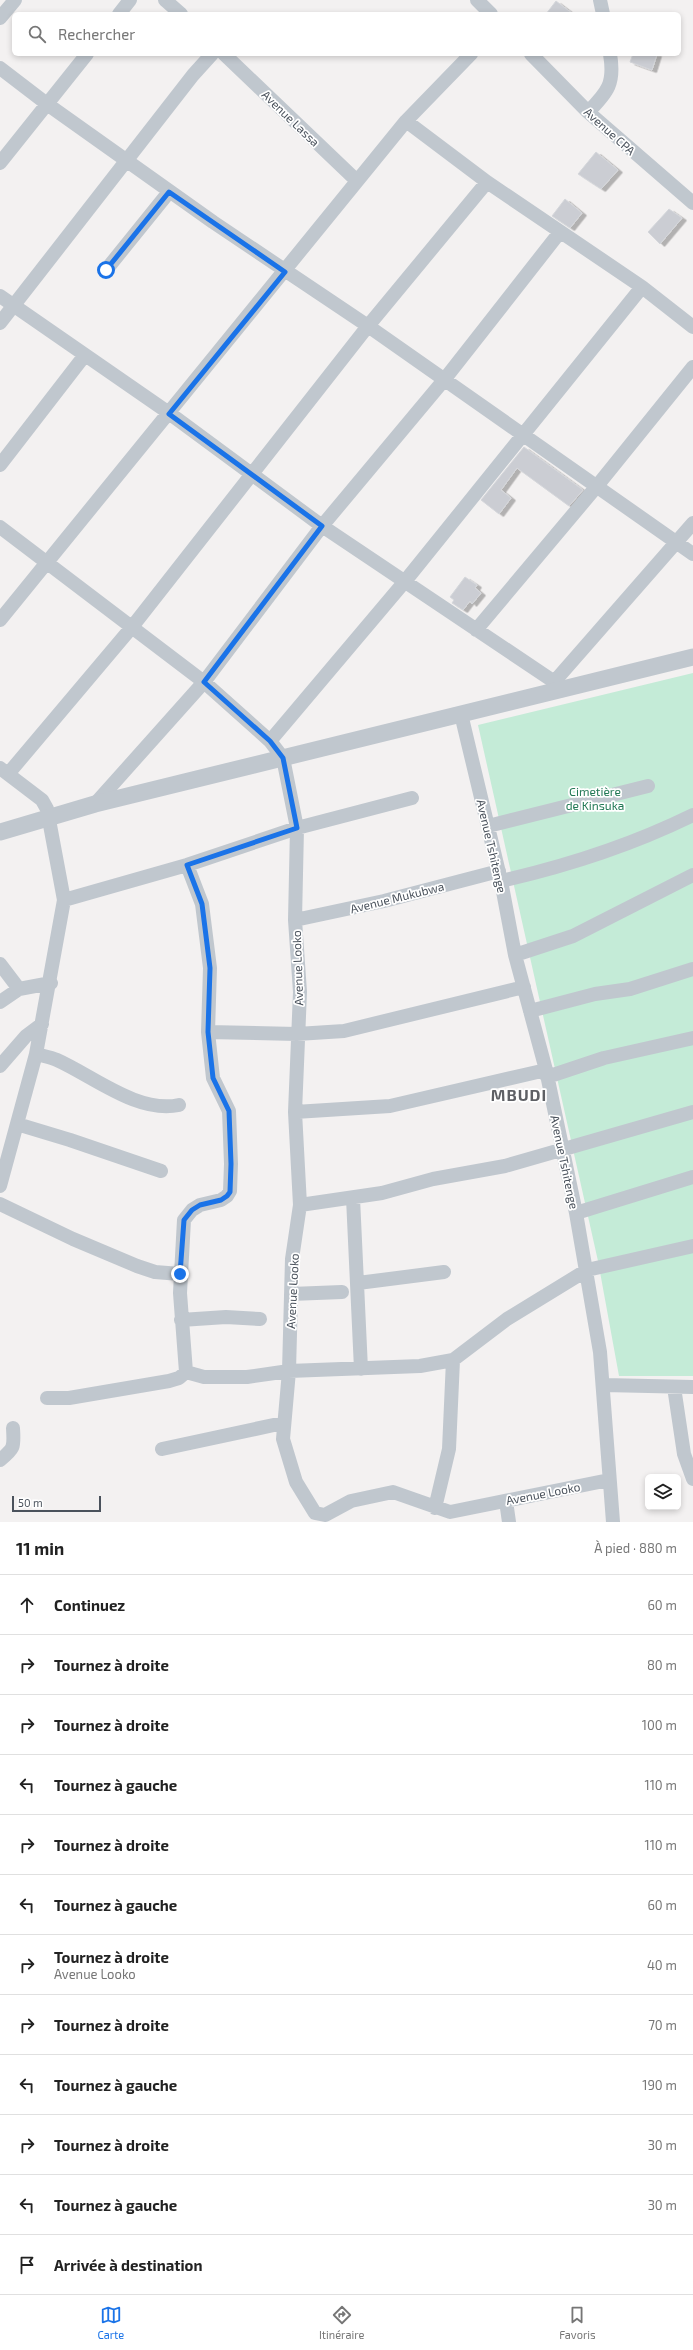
<!DOCTYPE html>
<html lang="fr">
<head>
<meta charset="utf-8">
<style>
  :root { --surface:#fff; --page:#f6f6f6; --text:#222; --muted:#767676; --line:#e0e0e0; --accent:#1a73e8 }
  body { margin:0; font-family:"Exo 2",sans-serif; background:var(--page); color:var(--text) }
  .controls { position:absolute; right:12px; bottom:12px; display:grid; overflow:hidden; border-radius:6px; box-shadow:0 2px 6px #0003 }
  .controls button { width:36px; height:36px; display:grid; place-items:center; padding:0; border:0; border-bottom:1px solid var(--line); background:var(--surface); color:var(--text); font:20px sans-serif }
  .scale { position:absolute; left:12px; bottom:10px; width:89px; box-sizing:border-box; padding-left:4px; border:2px solid #4a525c; border-top:0; font-size:11px; line-height:14px; white-space:nowrap; color:#4a525c; -webkit-text-stroke:3px #fff; paint-order:stroke }
  .stop { position:absolute; width:12px; height:12px; margin:-9px; border:3px solid #1a73e8; border-radius:50%; background:#fff }
  .stop.end { background:#1a73e8; border-color:#fff; box-shadow:0 1px 4px #0008 }
  .list { margin:0; padding:0; list-style:none }
  h2 { display:flex; justify-content:space-between; align-items:center; height:52px; margin:0; padding:0 16px; font-size:17px }
  h2 small { font-size:13px; font-weight:400; color:var(--muted) }
  .list li { display:grid; grid-template-columns:26px 1fr auto; gap:12px; align-items:center; box-sizing:border-box; height:60px; padding:0 16px; border-top:1px solid var(--line) }
  .list b { display:block; font-size:15px; white-space:nowrap }
  .list p { margin:0; font-size:13px; white-space:nowrap; color:var(--muted) }
  .list em { font-size:13px; font-style:normal; color:var(--muted) }
  .icon { flex:none; width:22px; height:22px; fill:none; stroke:currentColor; stroke-width:2; stroke-linecap:round; stroke-linejoin:round }
  .map { position:relative; flex:none; width:693px; height:1522px; overflow:hidden }
  .search { position:absolute; background:var(--surface); box-shadow:0 2px 6px #0003; left:12px; right:12px; top:12px; height:44px; display:flex; align-items:center; gap:10px; box-sizing:border-box; padding:0 14px; border-radius:6px; color:var(--muted); font-size:15px }
  .sheet { height:772px; background:var(--surface) }
  nav { display:flex; justify-content:space-around; align-items:center; box-sizing:border-box; height:56px; border-top:1px solid var(--line); background:var(--surface); font-size:11px; color:var(--muted) }
  nav a { display:grid; justify-items:center; gap:2px }
  nav .on { color:var(--accent) }
  .map>svg:first-child { display:block }
  .green { fill:#c4ebd7 }
  .building { fill:#cbcdd3; stroke:#d5d7db; filter:url(#shadow) }
  .lines { fill:none; stroke-linecap:round; stroke-linejoin:round }
  .minor { stroke:#c0c7ce; stroke-width:14 }
  .tertiary { stroke:#c0c7ce; stroke-width:17 }
  .route { stroke:#1a73e8; stroke-width:5 }
  .labels { text-anchor:middle; dominant-baseline:central; stroke-width:3.5; stroke-linejoin:round; paint-order:stroke }
  .street-label { font-size:12px; fill:#4a525c; stroke:#fff }
  .park-label { font-size:12px; fill:#217854; stroke:#fff }
  .district-label { font-size:16px; font-weight:bold; letter-spacing:1px; fill:#5e6065; stroke:#fff }
</style>
</head>
<body>
<div class="map">
<svg width="693" height="1522" viewBox="0 0 693 1522">
  <defs>
    <filter id="shadow"><feDropShadow dx="4.5" dy="2.5" stdDeviation="0" flood-color="#0004"/></filter>
  </defs>
  <rect width="100%" height="100%" fill="#f3f1f1"/>
  <!-- green -->
  <path class="green" d="M693,673V1376H619L598,1261L478,725Z"/>
  <!-- building -->
  <path class="building" d="M556,1L573,14H546Z
    M633,54H657L652,70L630,62Z
    M596,152L618,170L601,189L578,174Z
    M565,199L582,213L570,228L552,216Z
    M669,209L682,218L660,244L648,232Z
    M524,447L583,490L569,506L517,468L501,490L511,498L499,514L481,500Z
    M465,577L477,585L475,588L481,593L472,604L470,601L463,610L452,603L454,600L450,597Z"/>
  <g class="lines">
    <!-- minor -->
    <path class="minor" d="M165,0L181,14
      M477,0L491,14
      M600,0L603,14
      M119,14L130,0
      M0,18L15,0
      M224,54L357,181
      M531,54L588,112L693,203
      M0,68L47,104L213,222L368,326L693,554
      M588,112C608,92 615,83 610,54
      M406,121L487,182L642,287L693,327
      M0,163L87,54
      M106,270L169,192
      M0,296L169,413L322,526L565,689
      M0,323L193,75L212,54
      M0,465L85,355
      M0,527L204,682L270,741L283,758L297,828L295,920L300,992L295,1112L300,1205L292,1259L289,1371L283,1439L296,1482L315,1513L325,1515L351,1501L393,1492L450,1512L609,1480
      M0,620L406,121L471,54
      M476,630L597,486L693,367
      M554,682L693,523
      M461,714L501,881L515,955L546,1070L576,1213L600,1352L613,1522
      M270,741L406,580L642,287
      M0,768L42,800L47,809L64,900L36,1054L0,1186
      M8,774L132,627L368,326L487,182
      M95,804L204,682L322,526L444,380L560,232
      M488,826L648,786
      M501,881C567,866 632,845 693,815
      M64,900L187,865L297,828L412,798
      M295,920L384,901L499,871
      M515,955L573,936L693,875
      M0,964L19,989
      M0,1002L19,989L51,983
      M530,1011L595,994L630,989L693,969
      M208,1032L297,1034L344,1031L524,987
      M36,1054C43,1056 50,1057 57,1060C93,1076 138,1114 179,1105
      M0,1066L26,1036L42,1024
      M547,1077L604,1058L693,1038
      M295,1112L390,1106L546,1070
      M17,1124L70,1140L161,1171
      M353,1198L361,1369
      M0,1204L73,1239L137,1266L155,1272L180,1274
      M300,1205L382,1193L433,1179L505,1166L693,1112
      M576,1213L693,1177
      M358,1283L444,1272
      M291,1294L342,1292
      M181,1320L226,1317L260,1319
      M186,1372L180,1293L184,1220L192,1210L200,1205L221,1200L227,1196L230,1191L231,1164L229,1111L213,1078L208,1032L210,968L202,904L187,865
      M186,1372L204,1377H247L289,1371L420,1366L453,1360L507,1319L587,1270L693,1246
      M604,1385L693,1387
      M674,1387L684,1454L693,1479
      M47,1398H69L169,1381L179,1378L186,1372
      M162,1449L283,1423
      M0,1460C15,1448 14,1447 13,1428
      M506,1501L509,1522
      M435,1508L449,1449L453,1360"/>
    <!-- tertiary -->
    <path class="tertiary" d="M0,832L95,804L693,657"/>
  </g>
  <g class="lines">
    <!-- route -->
    <path class="route" d="M106,270L169,192L285,272L169,414L322,526L204,682L270,741L283,758L297,828L187,865L202,904L210,968L208,1032L213,1078L229,1111L231,1164L230,1192L227,1196L221,1200L200,1205L192,1210L184,1220L180,1274"/>
  </g>
  <g class="labels">
    <!-- street labels -->
    <g class="street-label">
      <text transform="translate(291 118) rotate(44)">Avenue Lassa</text>
      <text transform="translate(610 131) rotate(42)">Avenue CPA</text>
      <text transform="translate(492 846) rotate(77)">Avenue Tshitenge</text>
      <text transform="translate(397 897) rotate(-14)">Avenue Mukubwa</text>
      <text transform="translate(297 968) rotate(-92)">Avenue Looko</text>
      <text transform="translate(565 1162) rotate(78)">Avenue Tshitenge</text>
      <text transform="translate(292 1291) rotate(-87)">Avenue Looko</text>
      <text transform="translate(543 1493) rotate(-11)">Avenue Looko</text>
    </g>
    <!-- park labels -->
    <g class="park-label">
      <text x="595" y="791">Cimetière<tspan x="595" dy="14">de Kinsuka</tspan></text>
    </g>
    <!-- district labels -->
    <g class="district-label">
      <text x="519" y="1094">MBUDI</text>
    </g>
  </g>
</svg>
<div class="controls">
<button><svg class="icon" aria-label="layers" viewBox="0 0 24 24"><path d="M12 4l9 5-9 5-9-5zM3 14l9 5 9-5"/></svg></button>
</div>
<div class="scale">50 m</div>
<div class="stop" style="left:106px;top:270px"></div>
<div class="stop end" style="left:180px;top:1274px"></div>
<div class="search"><svg class="icon" aria-label="search" viewBox="0 0 24 24"><circle cx="10" cy="10" r="6"/><path d="M15 15l6 6"/></svg>Rechercher</div>
</div>
<section class="sheet">
<h2>11 min<small>À pied · 880 m</small></h2>
<ul class="list">
<li><svg class="icon" aria-label="ahead" viewBox="0 0 24 24"><path d="M12 20V5M6 11l6-6 6 6"/></svg><div><b>Continuez</b></div><em>60 m</em></li>
<li><svg class="icon" aria-label="right" viewBox="0 0 24 24"><path d="M7 20v-9h11M14 6l5 5-5 5"/></svg><div><b>Tournez à droite</b></div><em>80 m</em></li>
<li><svg class="icon" aria-label="right" viewBox="0 0 24 24"><path d="M7 20v-9h11M14 6l5 5-5 5"/></svg><div><b>Tournez à droite</b></div><em>100 m</em></li>
<li><svg class="icon" aria-label="left" viewBox="0 0 24 24"><path d="M17 20v-9H6M10 6l-5 5 5 5"/></svg><div><b>Tournez à gauche</b></div><em>110 m</em></li>
<li><svg class="icon" aria-label="right" viewBox="0 0 24 24"><path d="M7 20v-9h11M14 6l5 5-5 5"/></svg><div><b>Tournez à droite</b></div><em>110 m</em></li>
<li><svg class="icon" aria-label="left" viewBox="0 0 24 24"><path d="M17 20v-9H6M10 6l-5 5 5 5"/></svg><div><b>Tournez à gauche</b></div><em>60 m</em></li>
<li><svg class="icon" aria-label="right" viewBox="0 0 24 24"><path d="M7 20v-9h11M14 6l5 5-5 5"/></svg><div><b>Tournez à droite</b><p>Avenue Looko</p></div><em>40 m</em></li>
<li><svg class="icon" aria-label="right" viewBox="0 0 24 24"><path d="M7 20v-9h11M14 6l5 5-5 5"/></svg><div><b>Tournez à droite</b></div><em>70 m</em></li>
<li><svg class="icon" aria-label="left" viewBox="0 0 24 24"><path d="M17 20v-9H6M10 6l-5 5 5 5"/></svg><div><b>Tournez à gauche</b></div><em>190 m</em></li>
<li><svg class="icon" aria-label="right" viewBox="0 0 24 24"><path d="M7 20v-9h11M14 6l5 5-5 5"/></svg><div><b>Tournez à droite</b></div><em>30 m</em></li>
<li><svg class="icon" aria-label="left" viewBox="0 0 24 24"><path d="M17 20v-9H6M10 6l-5 5 5 5"/></svg><div><b>Tournez à gauche</b></div><em>30 m</em></li>
<li><svg class="icon" aria-label="arrive" viewBox="0 0 24 24"><path d="M6 21V4h12l-3 4 3 4H6"/></svg><div><b>Arrivée à destination</b></div></li>
</ul>
</section>
<nav>
<a class="on"><svg class="icon" aria-label="map" viewBox="0 0 24 24"><path d="M3 6l6-2 6 2 6-2v14l-6 2-6-2-6 2zM9 4v14M15 6v14"/></svg>Carte</a>
<a><svg class="icon" aria-label="directions" viewBox="0 0 24 24"><path d="M12 3l9 9-9 9-9-9zM9 14v-3h6M13 9l2 2-2 2"/></svg>Itinéraire</a>
<a><svg class="icon" aria-label="saved" viewBox="0 0 24 24"><path d="M7 4h10v16l-5-4-5 4z"/></svg>Favoris</a>
</nav>
</body>
</html>
